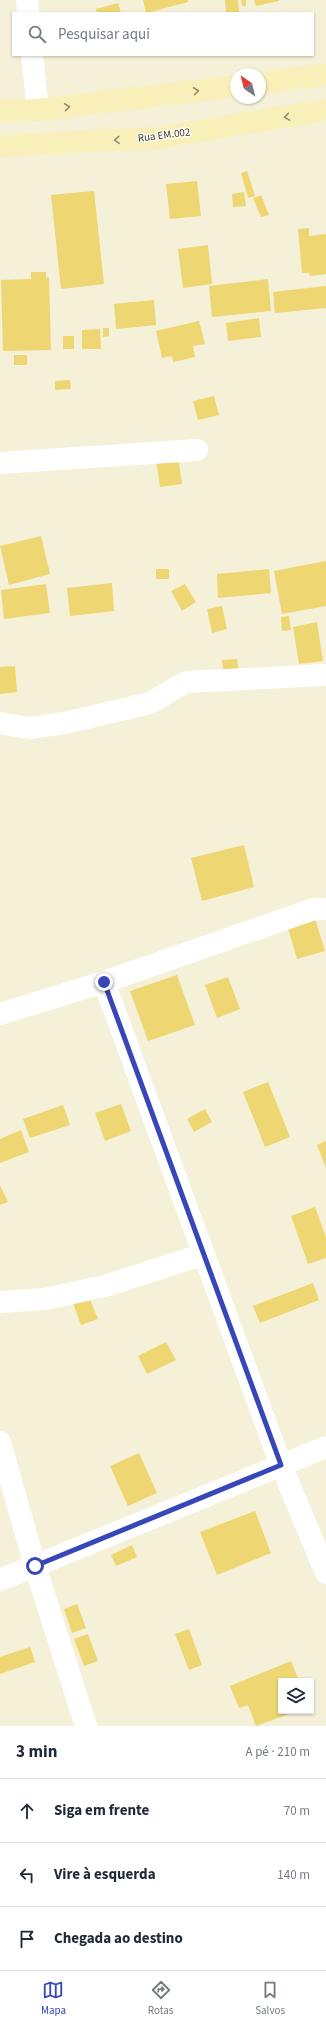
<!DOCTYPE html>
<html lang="pt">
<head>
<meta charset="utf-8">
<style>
  :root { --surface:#fff; --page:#f6f6f7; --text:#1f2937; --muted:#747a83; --line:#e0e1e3; --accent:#3746b9 }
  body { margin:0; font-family:"Source Sans 3",sans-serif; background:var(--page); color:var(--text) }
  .controls { position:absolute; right:12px; bottom:12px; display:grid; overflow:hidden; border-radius:0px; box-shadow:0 1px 3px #0004 }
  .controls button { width:36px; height:36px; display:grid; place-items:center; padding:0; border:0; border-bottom:1px solid var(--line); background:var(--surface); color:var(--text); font:20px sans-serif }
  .compass { position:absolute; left:230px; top:68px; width:36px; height:36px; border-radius:50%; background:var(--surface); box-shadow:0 1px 3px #0004; rotate:325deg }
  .stop { position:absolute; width:12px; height:12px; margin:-9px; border:3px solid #3746b9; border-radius:50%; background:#fff }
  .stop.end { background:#3746b9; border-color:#fff; box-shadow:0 1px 4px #0008 }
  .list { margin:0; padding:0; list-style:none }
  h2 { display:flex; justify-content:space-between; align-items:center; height:52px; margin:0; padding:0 16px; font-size:17px }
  h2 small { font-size:13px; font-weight:400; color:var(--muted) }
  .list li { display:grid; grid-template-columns:26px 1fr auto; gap:12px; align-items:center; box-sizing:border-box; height:64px; padding:0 16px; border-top:1px solid var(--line) }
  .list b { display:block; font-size:15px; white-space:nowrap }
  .list em { font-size:13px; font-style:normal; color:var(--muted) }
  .icon { flex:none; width:22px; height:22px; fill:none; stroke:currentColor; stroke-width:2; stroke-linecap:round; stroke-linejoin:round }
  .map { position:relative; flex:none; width:326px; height:1726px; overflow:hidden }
  .search { position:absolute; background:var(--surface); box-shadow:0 1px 3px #0004; left:12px; right:12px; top:12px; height:44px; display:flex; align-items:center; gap:10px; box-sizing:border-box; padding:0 14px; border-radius:0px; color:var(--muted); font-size:15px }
  .sheet { height:244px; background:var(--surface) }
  nav { display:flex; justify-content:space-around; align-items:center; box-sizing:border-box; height:56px; border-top:1px solid var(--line); background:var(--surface); font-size:11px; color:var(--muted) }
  nav a { display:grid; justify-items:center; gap:2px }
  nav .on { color:var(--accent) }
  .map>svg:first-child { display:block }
  .building { fill:#eed672 }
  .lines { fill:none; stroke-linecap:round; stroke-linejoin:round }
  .street { stroke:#fff; stroke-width:22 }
  .secondary { stroke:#f9efb8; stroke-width:22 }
  .oneway { stroke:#938d6f }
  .route { stroke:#3746b9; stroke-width:5 }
  .labels { text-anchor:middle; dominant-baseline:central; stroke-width:3; stroke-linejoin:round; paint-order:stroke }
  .street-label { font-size:11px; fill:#3f3d33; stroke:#fffdf3 }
</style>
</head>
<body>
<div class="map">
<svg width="326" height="1726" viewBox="0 0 326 1726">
  <rect width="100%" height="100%" fill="#f5f0d8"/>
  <!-- building -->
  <path class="building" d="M143,0H188V2L146,13Z
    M225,0H238L239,13H226Z
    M241,0H246V6H242Z
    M254,0H279V1L256,6Z
    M118,3L121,13H97L96,9Z
    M247,171L255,196L248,198L241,173Z
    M197,181L201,216L170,219L166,184Z
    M94,191L104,284L61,289L51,195Z
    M244,192L246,206L233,207L232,194Z
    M261,195L269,215L261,217L253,198Z
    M309,228V236L326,234V274L310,276L309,273H302L298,229Z
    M208,245L212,284L183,288L178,249Z
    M31,272H46V278L49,277L51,350L3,351L1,280L31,279Z
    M268,279L271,311L212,317L209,286Z
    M326,286V308L275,313L273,292Z
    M154,300L156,325L116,329L114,304Z
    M259,318L261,337L228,341L226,323Z
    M199,321L205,344L193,346L195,357L173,362L172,356L162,358L156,331Z
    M103,328H109V336L103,337Z
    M100,329L101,349H82V330Z
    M63,336H74V349H63Z
    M14,355H27V365H14Z
    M70,380L71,389L55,390V381Z
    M214,396L219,415L198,420L193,401Z
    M178,456L182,484L160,487L156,459Z
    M41,536L50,574L9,585L0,546Z
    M326,561V606L282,614L274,571Z
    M156,569H169V579H156Z
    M269,569L271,593L218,598L217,574Z
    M112,583L114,611L70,616L67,588Z
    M46,584L50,613L4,619L1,590Z
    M185,584L196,602L182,611L171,591Z
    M222,606L227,629L212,633L207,609Z
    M289,616L291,630L282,631L281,617Z
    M317,622L323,661L299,664L293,627Z
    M237,659L239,673L224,675L222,660Z
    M15,666L17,692L0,694V667Z
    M244,845L254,887L202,901L191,858Z
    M315,919L325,951L297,959L288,928Z
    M177,975L195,1025L148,1041L130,991Z
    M228,977L240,1009L217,1018L205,985Z
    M268,1082L290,1137L265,1147L243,1092Z
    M121,1104L131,1131L105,1141L95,1113Z
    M63,1105L70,1125L30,1138L23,1119Z
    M205,1109L212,1122L194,1132L187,1119Z
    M21,1130L29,1152L0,1163V1139Z
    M326,1141V1168L317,1145Z
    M0,1185L8,1202L0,1205Z
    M315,1207L326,1237V1258L308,1264L291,1216Z
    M313,1283L319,1300L260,1323L253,1306Z
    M89,1297L98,1319L81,1325L73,1303Z
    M166,1342L176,1360L147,1374L138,1356Z
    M139,1453L157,1493L128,1506L110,1466Z
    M255,1511L271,1553L217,1575L200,1532Z
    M132,1545L137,1557L116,1566L111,1555Z
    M77,1604L86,1628L72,1633L64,1609Z
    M189,1629L202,1665L189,1670L175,1634Z
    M88,1634L98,1661L84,1666L74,1639Z
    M30,1647L35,1662L0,1674V1657Z
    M291,1661L299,1681H281V1711H297L256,1726L248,1705L239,1708L230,1686Z"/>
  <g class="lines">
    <!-- street -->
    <path class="street" d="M27,0L28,13
      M32,55L38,110
      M0,463L197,450
      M0,723L29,728L65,723L150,703L186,682L326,675
      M104,982L281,1465L326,1573
      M0,1014L104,982L314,909H326
      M0,1302L45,1299L105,1286L204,1254
      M0,1442L35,1566L86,1726
      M0,1580L326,1447"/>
    <!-- secondary -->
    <path class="secondary" d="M260,83L326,75
      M0,111L38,110L236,86
      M0,146L157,138L326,110"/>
  </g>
  <!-- one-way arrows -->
  <defs><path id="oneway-chevron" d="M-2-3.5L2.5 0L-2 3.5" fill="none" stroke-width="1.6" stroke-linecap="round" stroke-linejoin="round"/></defs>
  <g class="oneway">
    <use href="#oneway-chevron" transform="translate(196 91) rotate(-7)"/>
    <use href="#oneway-chevron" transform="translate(67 107) rotate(-7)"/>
    <use href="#oneway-chevron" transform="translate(287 117) rotate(171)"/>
    <use href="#oneway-chevron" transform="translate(117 140) rotate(177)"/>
  </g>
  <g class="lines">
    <!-- route -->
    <path class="route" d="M35,1566L281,1465L104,982"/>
  </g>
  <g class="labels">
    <!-- street labels -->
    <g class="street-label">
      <text transform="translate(164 135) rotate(-7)">Rua EM.002</text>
    </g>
  </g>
</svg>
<div class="controls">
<button><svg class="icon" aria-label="layers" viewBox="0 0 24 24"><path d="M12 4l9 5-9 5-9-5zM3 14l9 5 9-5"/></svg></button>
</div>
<svg class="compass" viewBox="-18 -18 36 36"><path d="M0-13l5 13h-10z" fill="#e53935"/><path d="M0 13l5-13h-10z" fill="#747a83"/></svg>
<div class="stop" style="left:35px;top:1566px"></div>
<div class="stop end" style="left:104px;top:982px"></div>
<div class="search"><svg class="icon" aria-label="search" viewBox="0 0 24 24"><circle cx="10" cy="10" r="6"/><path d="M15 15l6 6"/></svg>Pesquisar aqui</div>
</div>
<section class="sheet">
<h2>3 min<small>A pé · 210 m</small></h2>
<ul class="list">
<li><svg class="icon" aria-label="ahead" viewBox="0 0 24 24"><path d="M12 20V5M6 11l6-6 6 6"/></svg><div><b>Siga em frente</b></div><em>70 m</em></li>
<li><svg class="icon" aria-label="left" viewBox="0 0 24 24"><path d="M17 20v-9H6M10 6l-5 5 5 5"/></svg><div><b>Vire à esquerda</b></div><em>140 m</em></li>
<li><svg class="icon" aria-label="arrive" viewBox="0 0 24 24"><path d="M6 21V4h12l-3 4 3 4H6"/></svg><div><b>Chegada ao destino</b></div></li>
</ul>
</section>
<nav>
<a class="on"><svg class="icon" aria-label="map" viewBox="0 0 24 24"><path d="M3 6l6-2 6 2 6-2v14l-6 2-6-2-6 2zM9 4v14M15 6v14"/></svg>Mapa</a>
<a><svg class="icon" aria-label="directions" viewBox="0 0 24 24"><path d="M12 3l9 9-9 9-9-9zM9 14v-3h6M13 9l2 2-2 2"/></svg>Rotas</a>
<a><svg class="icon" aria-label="saved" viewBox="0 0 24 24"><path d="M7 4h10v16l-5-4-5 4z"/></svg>Salvos</a>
</nav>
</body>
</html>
